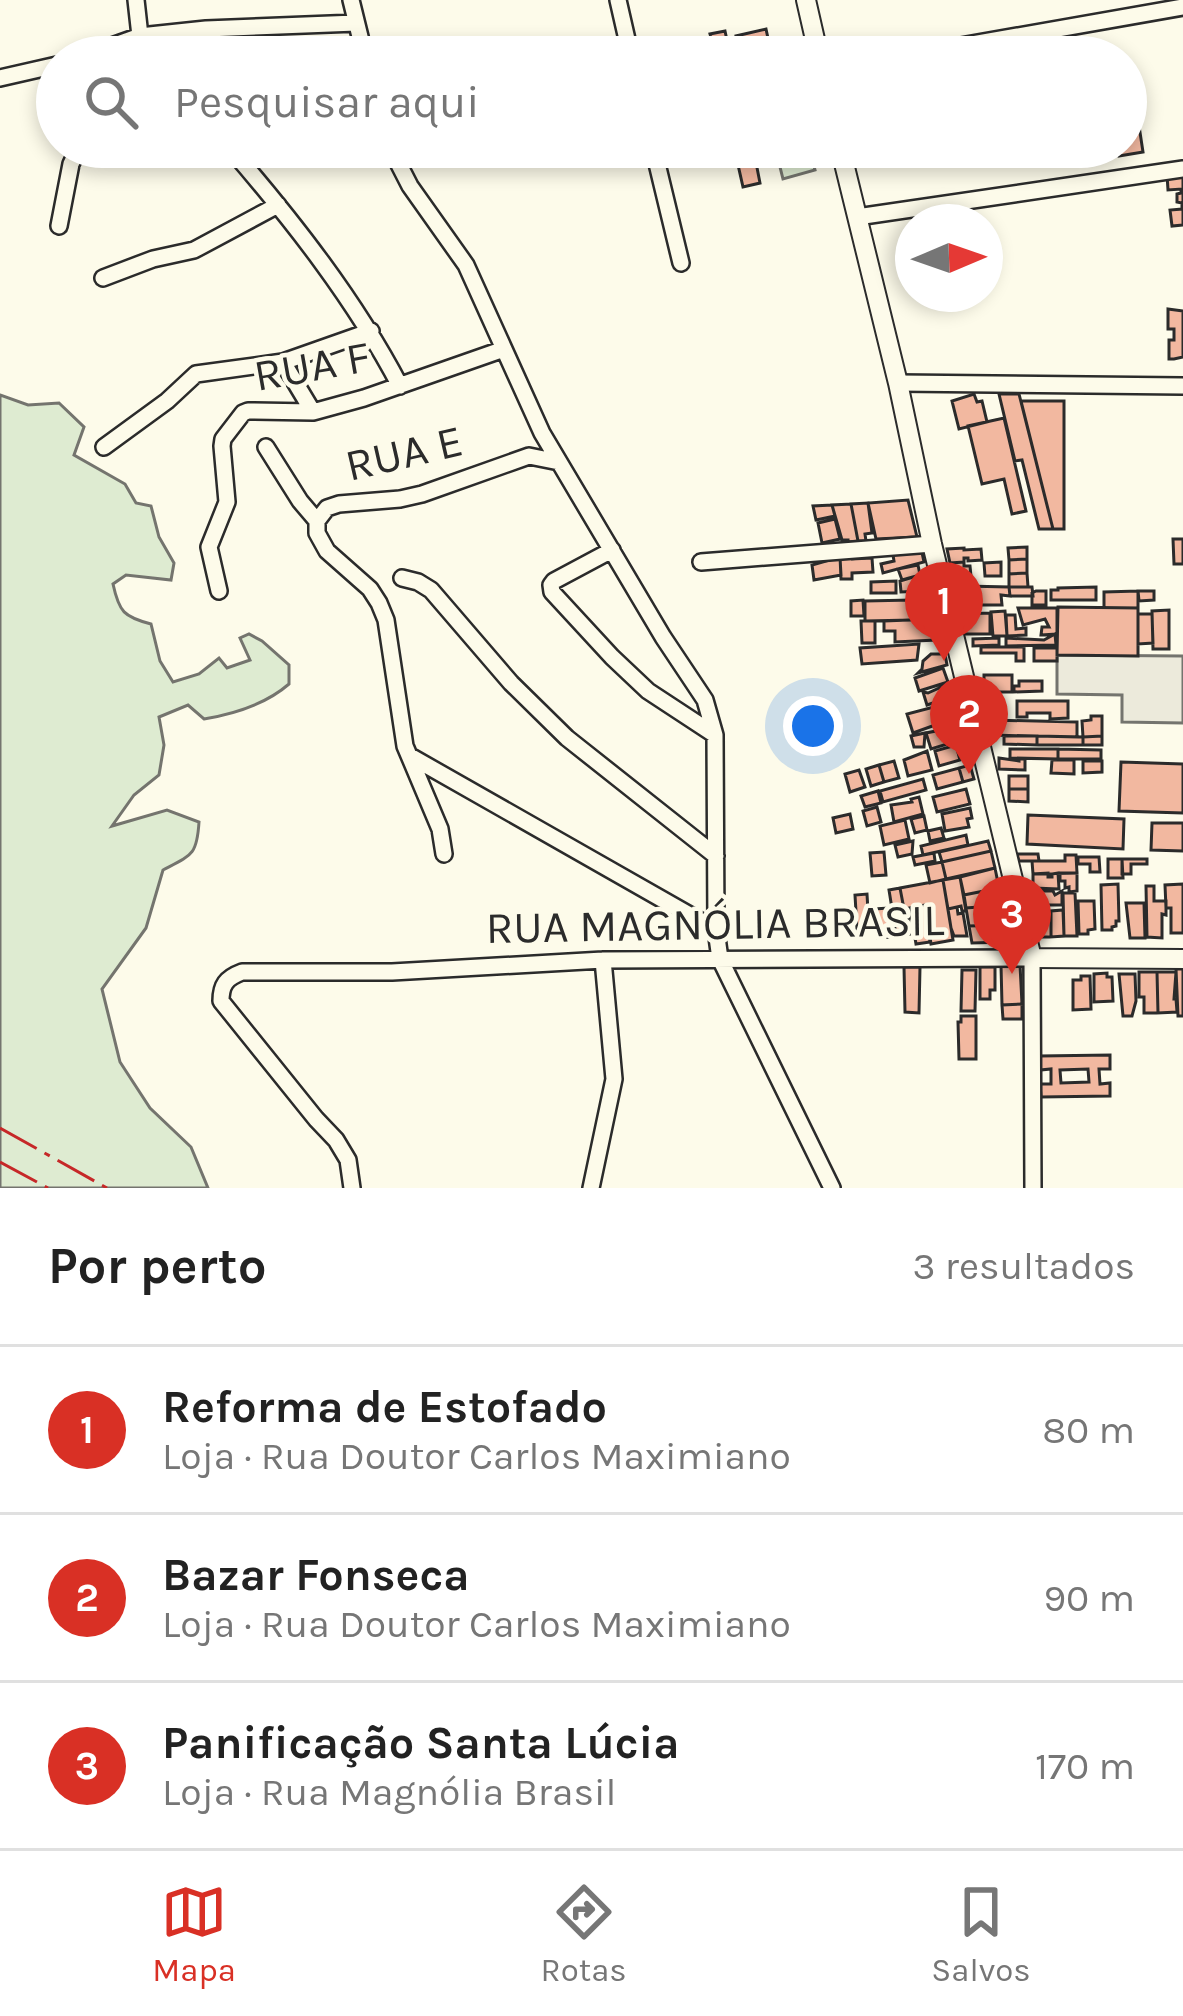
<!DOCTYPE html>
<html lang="pt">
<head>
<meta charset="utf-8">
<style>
  :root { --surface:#fff; --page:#f6f6f6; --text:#222; --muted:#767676; --line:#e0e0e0; --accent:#d93025 }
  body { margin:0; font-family:Karla,sans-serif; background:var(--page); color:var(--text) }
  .compass { position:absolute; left:895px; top:204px; width:108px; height:108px; border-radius:50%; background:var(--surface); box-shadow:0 6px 18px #0003; rotate:88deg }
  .you { position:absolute; left:813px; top:726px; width:42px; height:42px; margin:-30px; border:9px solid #fff; border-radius:50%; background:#1a73e8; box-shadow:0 0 0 18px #1a73e833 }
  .badge { display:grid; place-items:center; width:78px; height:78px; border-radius:50%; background:var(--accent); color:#fff; font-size:39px; font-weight:700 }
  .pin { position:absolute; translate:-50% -99px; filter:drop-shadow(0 3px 6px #0008) }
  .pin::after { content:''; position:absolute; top:63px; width:42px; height:36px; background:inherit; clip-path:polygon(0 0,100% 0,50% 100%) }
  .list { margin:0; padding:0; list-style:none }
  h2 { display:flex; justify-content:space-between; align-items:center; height:156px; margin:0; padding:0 48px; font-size:51px }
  h2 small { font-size:39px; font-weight:400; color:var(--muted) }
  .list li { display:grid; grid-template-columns:78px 1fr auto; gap:36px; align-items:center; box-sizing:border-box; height:168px; padding:0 48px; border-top:3px solid var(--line) }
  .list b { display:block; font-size:45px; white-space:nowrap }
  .list p { margin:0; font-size:39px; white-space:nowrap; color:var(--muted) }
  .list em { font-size:39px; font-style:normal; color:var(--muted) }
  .icon { flex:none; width:66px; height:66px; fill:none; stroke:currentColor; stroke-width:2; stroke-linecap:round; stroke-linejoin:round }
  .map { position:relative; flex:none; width:1183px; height:1188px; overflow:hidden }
  .search { position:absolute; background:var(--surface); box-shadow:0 6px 18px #0003; left:36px; right:36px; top:36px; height:132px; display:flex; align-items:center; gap:30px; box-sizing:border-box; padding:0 42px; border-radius:66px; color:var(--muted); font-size:45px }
  .sheet { height:660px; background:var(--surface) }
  nav { display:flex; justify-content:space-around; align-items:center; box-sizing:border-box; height:168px; border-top:3px solid var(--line); background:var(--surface); font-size:33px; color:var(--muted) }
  nav a { display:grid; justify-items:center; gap:6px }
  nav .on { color:var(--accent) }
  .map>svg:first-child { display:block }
  .green { fill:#deebd1; stroke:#74746e; stroke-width:3 }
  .parking { fill:#eceadb; stroke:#74746e; stroke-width:3 }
  .building { fill:#f2b8a0; stroke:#2b2b2b; stroke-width:3; fill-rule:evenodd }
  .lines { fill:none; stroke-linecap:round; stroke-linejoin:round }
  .minor-casing { stroke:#2b2b2b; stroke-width:20 }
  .major-casing { stroke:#2b2b2b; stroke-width:22 }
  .minor { stroke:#fdfbea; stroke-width:15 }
  .major { stroke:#fdfbea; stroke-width:18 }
  .power { stroke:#c62828; stroke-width:3; stroke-dasharray:42 9 6 9; stroke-linecap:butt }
  .labels { text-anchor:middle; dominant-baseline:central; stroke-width:9; stroke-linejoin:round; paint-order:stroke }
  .street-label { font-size:45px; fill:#2b2b2b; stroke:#fdfbea }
</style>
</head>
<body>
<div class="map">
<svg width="1183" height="1188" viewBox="0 0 1183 1188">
  <rect width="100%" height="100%" fill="#fdfbea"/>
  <!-- green -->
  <path class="green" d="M775,147H809L815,170L783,179Z
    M0,395L28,405L59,403L84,427L74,455L125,484L136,503L151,506L159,537L174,563L171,580L126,575L113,584C119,612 124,617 151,624L160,661L173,682L199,674L219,658L227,668L250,660L240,638L249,634L262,641L289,665V684C266,704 234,714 204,719L188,705L159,717L164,745L159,775L134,795L112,826L167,810L199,822C197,855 192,855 163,870L146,928L102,989L120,1062L150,1108L191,1147L208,1188H0Z"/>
  <!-- parking -->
  <path class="parking" d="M1057,655L1183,656V723L1122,722V695L1057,694Z"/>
  <!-- building -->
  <path class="building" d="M766,29L772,57H740L736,36Z
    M725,31L728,45L714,48L710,34Z
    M1134,93L1143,152L1119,156L1118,148L1126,147V94Z
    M734,147H753L760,183L743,187Z
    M1183,174V225L1172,226L1170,210L1182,209V203L1177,202V194L1181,193V189L1168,190L1167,175Z
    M1168,309L1183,311V357L1174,359H1169V340H1174V329H1168Z
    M974,394L977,402L982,401L987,422L959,429L952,401Z
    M999,394H1019L1053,529H1039L1022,460L1015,461Z
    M1021,401H1064V529H1053Z
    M1004,418L1026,511L1012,514L1004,479L982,484L968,426Z
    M908,500L917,537L876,539L868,503Z
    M868,503L872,533L865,534L866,541H858L851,504Z
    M851,504L858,541L848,542V540H842L832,505Z
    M832,505L835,516L816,520L813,506Z
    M835,519L840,539L822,543L818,523Z
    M1173,539H1183V564H1174Z
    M1027,547V559L1009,560L1008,548Z
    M921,548L924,562L883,573L881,564L894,561L893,555Z
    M964,548V550L981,549L982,560L968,561V558H964V562L950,563L947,549Z
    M854,555L853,559L872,558L873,572L852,573V579H841L840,556Z
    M840,557L841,575L814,580L812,565Z
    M1027,559V573L1009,574V560Z
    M964,562V566H970L971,576L952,577L950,563Z
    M1001,562V576H985L984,563Z
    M918,565L920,575L902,580L898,569Z
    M1027,573L1028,587H1009V574Z
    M920,575L922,591L901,592L900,581Z
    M896,581V593H871V582Z
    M964,586L1009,587L1010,596L1001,595L1002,605H972L970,595H964Z
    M1009,587H1032L1033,596H1010Z
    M1096,587V600H1051V590H1058V588Z
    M1036,591H1046V605H1032V593Z
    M1138,591H1154V600L1139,601Z
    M1138,591V608H1104V592Z
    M863,600L864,616H851V601Z
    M912,600V620L865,621V601Z
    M1058,607L1138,608V656L1057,655Z
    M1018,608H1057V634L1041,635L1042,627H1049L1045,619L1023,625Z
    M1169,610V649H1153L1152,611Z
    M1005,611L1007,636H993L991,612Z
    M990,613V634H965L963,625H970V620H962L961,614Z
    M1138,614H1152L1153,643L1138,644Z
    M1006,615H1015L1016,629L1026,628V635L1007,636Z
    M934,619L936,640L895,642V631H884V621Z
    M861,621H875V643H862Z
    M1055,634L1056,645L1006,646V638L1044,640Z
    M999,638V645L973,646V639Z
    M919,644L917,660L862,664L860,648Z
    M981,647H1024V661H1016V653H981Z
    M1034,648H1057V661H1034Z
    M931,654H945L947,665L918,673L922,669L923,661Z
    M943,668L948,682L919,691L915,678Z
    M984,675H1012V692H984Z
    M1019,681H1042V691L1014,692V686H1019Z
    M946,685L947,690L943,693L945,699L927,705L923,692L928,693Z
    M1017,701H1068V718L1050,719V713H1027V717H1017Z
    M949,703L952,710L950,712L952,719L913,733L907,714Z
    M1091,716H1102V736L1083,737L1082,721L1091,720Z
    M991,720L1077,722V737L991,735Z
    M961,726L964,739L931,749L926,733Z
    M925,733L924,747H914L911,736Z
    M1004,736H1037V745L1004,744Z
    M1037,736L1083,737V745H1037Z
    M1102,736V745H1083V737Z
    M956,745L960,760L939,766L935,751Z
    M1010,749H1058V759L1010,758Z
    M1058,749L1101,750V759H1058Z
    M927,751L932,770L908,776L904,760Z
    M999,758L1019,761V759H1025V770L999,769Z
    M1052,760H1074V774L1051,773Z
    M894,761L899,778L884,782L879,765Z
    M1083,761H1102V772L1083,773Z
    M1121,762L1183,764V813L1119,811Z
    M879,765L884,782L871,786L866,769Z
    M970,765L974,779L963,782L959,768Z
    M959,768L963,782L937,789L933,775Z
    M859,770L865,787L850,792L845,774Z
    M1009,776H1028V789H1009Z
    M923,779L926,790L883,802L880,791Z
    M966,789L970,804L937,812L933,797Z
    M1009,789H1028V802L1009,801Z
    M878,791L881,803L865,807L861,796Z
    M919,797L923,814L894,822L891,805L912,802L911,799Z
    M877,807L881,822L867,826L863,811Z
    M970,808L972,818L967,819L969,827L945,831L942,814Z
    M850,814L853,829L836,833L833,818Z
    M1028,815L1124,819L1123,849L1027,844Z
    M924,816L927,830L915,833L911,819Z
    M905,820L909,839L884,845L880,826Z
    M1152,823H1183V851L1151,850Z
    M941,828L944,838L930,841L928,831Z
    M966,835L968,845L923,855L921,846Z
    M913,841L912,854L898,857L895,845Z
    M988,841L991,851L942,862L939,852Z
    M991,851L995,868L946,879L942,862Z
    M884,852L886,875L872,876L870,853Z
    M934,853L935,861L915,865L913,857Z
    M1017,854H1038L1039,861H1019Z
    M1065,855H1076L1077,873L1033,874L1032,861H1065Z
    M1078,857H1099L1100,872H1090V864H1078Z
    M1108,859H1122L1123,878H1108Z
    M1122,859H1147V864H1131V874H1122Z
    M942,862L946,879L930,883L926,865Z
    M995,868L999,888L964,895L960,877Z
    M1048,873V877H1052V874L1058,873L1059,889L1033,888V874Z
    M1060,873H1077V891L1069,892V887L1065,888V881H1060Z
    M960,877L966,911H962L961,906L948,909L943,880Z
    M943,880L953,940L931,944L925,905L904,909L900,888Z
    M1118,884L1119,921H1116V926L1112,927V930H1102L1101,885Z
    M1183,884V933H1171V908H1166L1165,885Z
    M1146,886H1154V901H1166V915L1162,914V938L1147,937Z
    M900,888L904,909L910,908L912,918H908L910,934L901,936L900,933L896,934L889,890Z
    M999,888L1003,905L966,908L964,895Z
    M1034,891H1053L1055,895L1062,891V905H1047V910H1034Z
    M1063,893H1075L1077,936H1064Z
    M867,894L869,928L857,929L855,895Z
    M1078,901H1094L1095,929L1088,930V934H1079Z
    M1126,903H1144L1145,938H1130Z
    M925,905L930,942L916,944L910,908Z
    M1003,905L1009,925L969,926L966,908Z
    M957,907L958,914L963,913L967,936H954L951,928L948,909Z
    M888,908L891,937L878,938L875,909Z
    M1063,910L1064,936L1051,937V911Z
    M1031,911H1051V937H1037V918H1032Z
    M1009,925L1011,937L1008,942L972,943L969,926Z
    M1001,965H1020L1022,1004L1002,1005Z
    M904,967H920L919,1013L905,1012Z
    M980,967H995V990H990V999H980Z
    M1176,969H1183V1016H1178Z
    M962,970H976L975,1011H961Z
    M1139,972H1157L1158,1013H1144V997H1139Z
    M1157,972H1176L1174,999H1176L1177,1012L1158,1013Z
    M1107,973V977H1112L1113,1001L1094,1002V974Z
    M1119,974H1135L1136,1001L1132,1016H1123Z
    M1081,976H1090L1091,1009L1073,1010V980H1081Z
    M1022,1004V1019H1003L1002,1005Z
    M961,1016H976V1059H959L958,1022H961Z
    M1110,1055V1069H1099L1100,1084L1110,1083V1096L1041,1097L1040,1084H1051V1069L1040,1070V1056ZM1088,1069L1089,1082L1061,1083L1060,1070Z"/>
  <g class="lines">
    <defs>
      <path id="minor" d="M136,0L140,36
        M351,0L365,57
        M618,0L631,57
        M129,40L145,57
        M81,57L140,36L206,29L356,23
        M898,57L1183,7
        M0,78L57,65
        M229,147C293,221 355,300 400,386
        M390,147L410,186L466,265L542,433L663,637L705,700L715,735L716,930L720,959L832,1188
        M653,147L681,263
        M857,217L1183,169
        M59,226L71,164L79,147
        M103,278L153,259L194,250L278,205
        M283,362L313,412
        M898,383L1183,386
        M104,447L167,401L196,374L283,362L371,331
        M266,447L300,501L317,521
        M612,550L554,581L551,585L552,592L612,657L648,691L715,735
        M701,562L932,544
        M402,578L418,582L431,590L511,683L567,738L716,856
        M219,591L209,547L227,502L222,446L223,439L243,413L248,411L313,412L364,398L504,349
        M410,756L716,930
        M444,854L440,829L405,746L386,620L379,603L370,589L327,551L317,533V521L327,508L339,504L400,499L422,494L529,456L559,462
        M352,1188L348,1160L336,1140L316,1119L221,1001C221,985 226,978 242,972H392L603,960L1032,958L1033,1188
        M591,1188L614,1079L603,960"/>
      <path id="major" d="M806,0L819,57
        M840,147L898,383L932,544L1032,958L1183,959"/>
    </defs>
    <!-- minor casing -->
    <use href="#minor" class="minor-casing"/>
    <!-- major casing -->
    <use href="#major" class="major-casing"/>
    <!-- minor -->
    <use href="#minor" class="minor"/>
    <!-- major -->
    <use href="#major" class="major"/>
    <!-- power -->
    <path class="power" d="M0,1128L107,1188
      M0,1162L48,1188"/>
  </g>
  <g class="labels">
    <!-- street labels -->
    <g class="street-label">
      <text transform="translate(312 366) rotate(-10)">RUA F</text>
      <text transform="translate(404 453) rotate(-13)">RUA E</text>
      <text transform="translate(715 924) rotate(-1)">RUA MAGNÓLIA BRASIL</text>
    </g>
  </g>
</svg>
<svg class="compass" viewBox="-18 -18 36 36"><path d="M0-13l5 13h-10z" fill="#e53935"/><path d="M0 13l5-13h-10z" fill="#767676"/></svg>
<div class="you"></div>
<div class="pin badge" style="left:944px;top:661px">1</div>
<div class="pin badge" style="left:969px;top:774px">2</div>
<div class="pin badge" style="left:1012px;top:974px">3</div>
<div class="search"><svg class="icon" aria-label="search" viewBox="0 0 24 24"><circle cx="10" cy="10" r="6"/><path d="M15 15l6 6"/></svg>Pesquisar aqui</div>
</div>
<section class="sheet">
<h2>Por perto<small>3 resultados</small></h2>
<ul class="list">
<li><span class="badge">1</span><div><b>Reforma de Estofado</b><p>Loja · Rua Doutor Carlos Maximiano</p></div><em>80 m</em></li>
<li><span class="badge">2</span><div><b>Bazar Fonseca</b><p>Loja · Rua Doutor Carlos Maximiano</p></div><em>90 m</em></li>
<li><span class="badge">3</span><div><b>Panificação Santa Lúcia</b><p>Loja · Rua Magnólia Brasil</p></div><em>170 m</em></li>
</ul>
</section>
<nav>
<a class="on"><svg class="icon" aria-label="map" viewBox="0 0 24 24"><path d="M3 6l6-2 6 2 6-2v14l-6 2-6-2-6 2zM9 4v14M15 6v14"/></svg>Mapa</a>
<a><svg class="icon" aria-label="directions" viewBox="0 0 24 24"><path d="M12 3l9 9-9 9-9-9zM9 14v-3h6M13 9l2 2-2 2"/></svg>Rotas</a>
<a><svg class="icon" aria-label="saved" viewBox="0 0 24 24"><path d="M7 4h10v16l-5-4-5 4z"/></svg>Salvos</a>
</nav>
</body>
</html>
